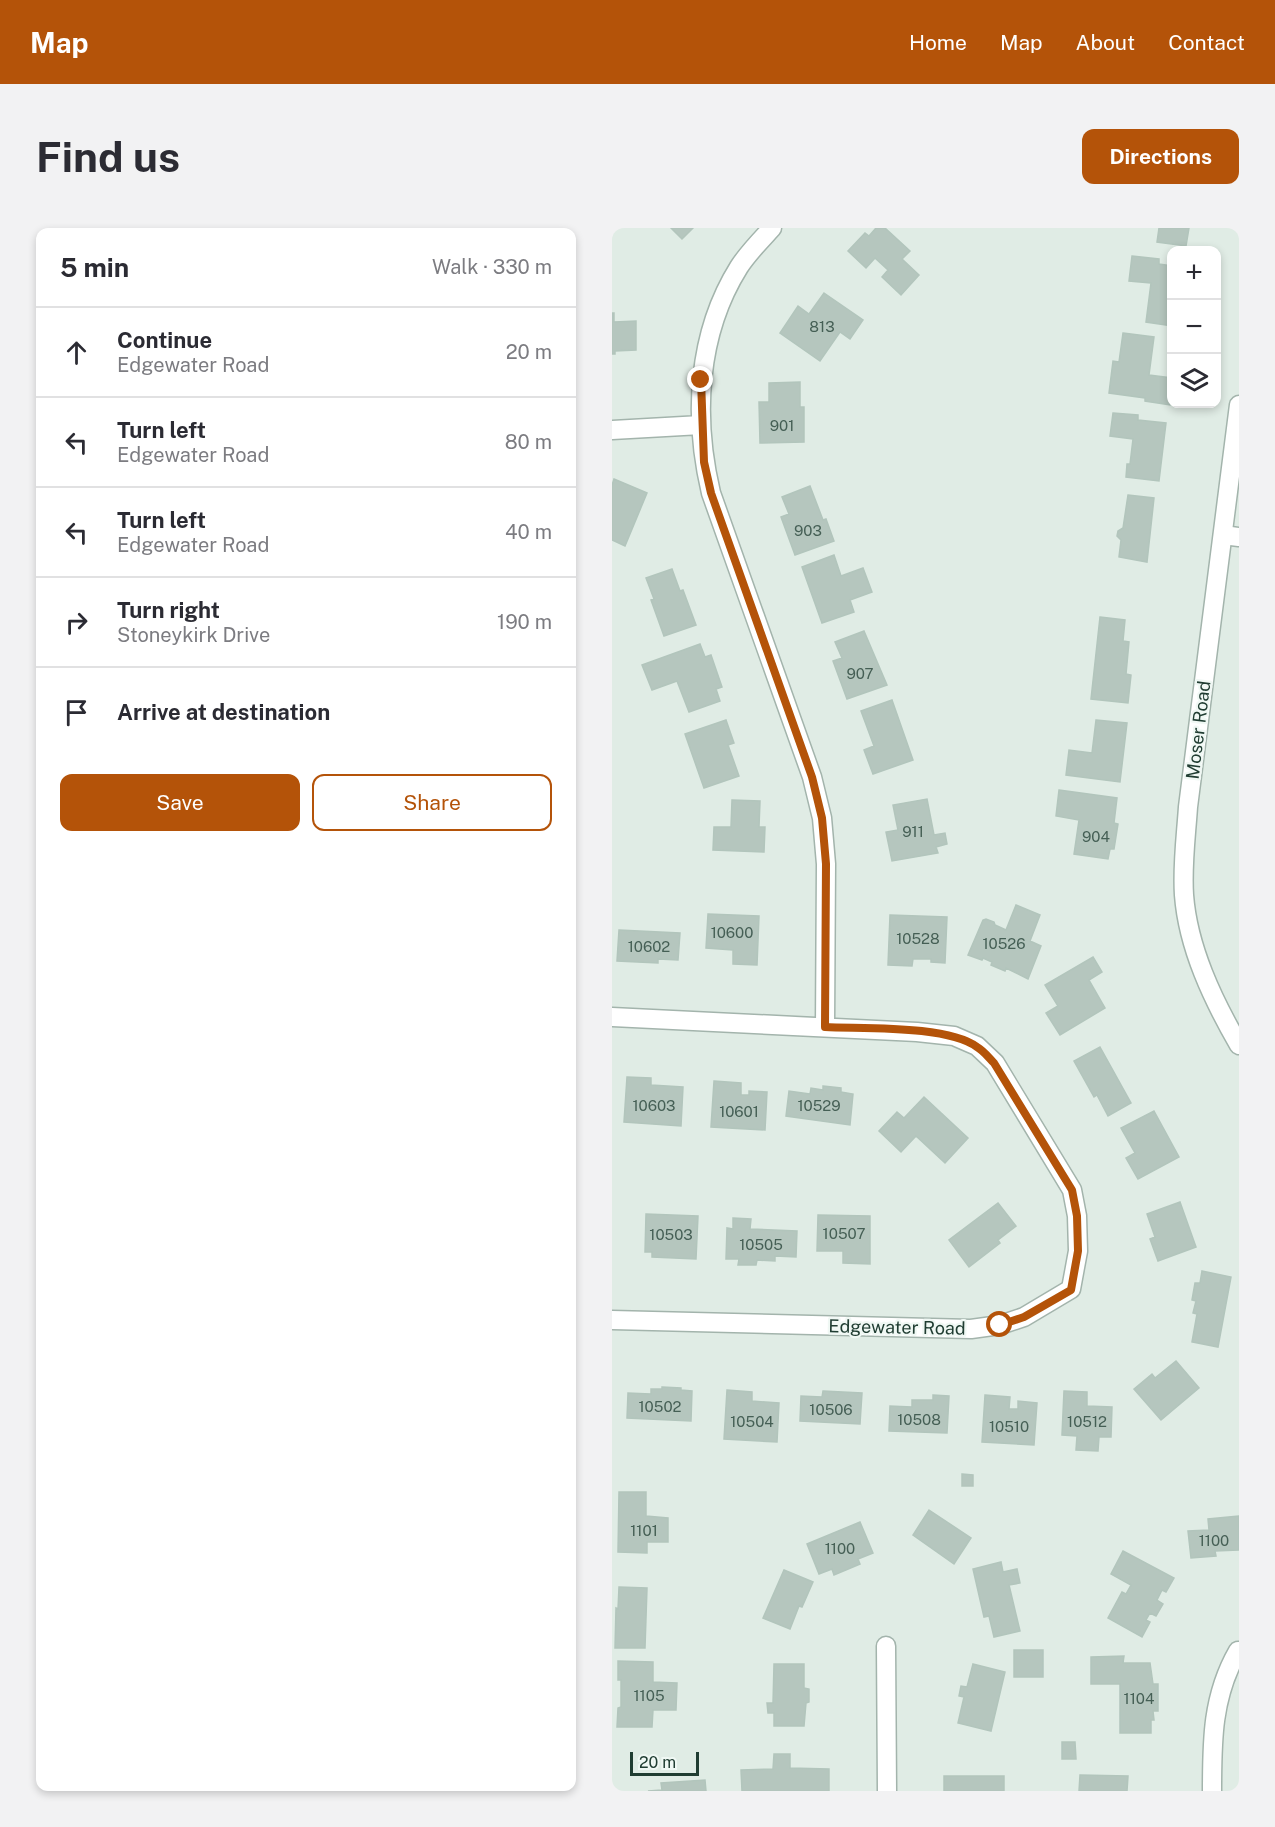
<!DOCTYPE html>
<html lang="en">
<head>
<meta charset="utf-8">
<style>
  :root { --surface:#fff; --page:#f2f2f3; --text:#2b2b33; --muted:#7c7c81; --line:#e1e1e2; --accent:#b45309 }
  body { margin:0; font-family:"Public Sans",sans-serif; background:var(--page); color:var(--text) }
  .controls { position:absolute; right:18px; top:18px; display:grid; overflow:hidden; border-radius:12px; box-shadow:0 3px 9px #0003 }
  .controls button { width:54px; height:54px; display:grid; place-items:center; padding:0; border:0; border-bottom:2px solid var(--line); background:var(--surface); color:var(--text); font:30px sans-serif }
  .scale { position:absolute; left:18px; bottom:15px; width:69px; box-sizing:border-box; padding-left:6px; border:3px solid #203d32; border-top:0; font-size:16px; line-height:21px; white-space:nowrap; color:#203d32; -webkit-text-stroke:4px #f0f8f4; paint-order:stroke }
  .stop { position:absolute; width:18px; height:18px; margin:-14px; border:4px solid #b45309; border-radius:50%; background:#fff }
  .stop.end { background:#b45309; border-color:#fff; box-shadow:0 2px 6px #0008 }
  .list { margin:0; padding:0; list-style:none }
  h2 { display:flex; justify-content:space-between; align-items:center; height:78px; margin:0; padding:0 24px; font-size:26px }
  h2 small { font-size:20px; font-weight:400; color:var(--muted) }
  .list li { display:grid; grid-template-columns:39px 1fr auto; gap:18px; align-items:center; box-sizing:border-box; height:90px; padding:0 24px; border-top:2px solid var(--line) }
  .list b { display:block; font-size:22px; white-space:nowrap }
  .list p { margin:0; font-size:20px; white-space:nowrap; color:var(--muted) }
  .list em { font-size:20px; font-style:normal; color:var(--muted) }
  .actions { display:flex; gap:12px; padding:18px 24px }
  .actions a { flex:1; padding:14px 0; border:2px solid var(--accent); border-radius:12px; text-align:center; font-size:21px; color:var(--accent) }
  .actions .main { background:var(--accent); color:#fff }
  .icon { flex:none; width:33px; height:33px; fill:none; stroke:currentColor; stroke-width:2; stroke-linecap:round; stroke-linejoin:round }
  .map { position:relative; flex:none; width:627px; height:1563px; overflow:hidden; border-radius:12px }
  header { display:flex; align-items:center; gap:36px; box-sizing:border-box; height:84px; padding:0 30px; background:var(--accent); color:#fff }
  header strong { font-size:28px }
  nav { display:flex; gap:33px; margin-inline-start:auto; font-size:21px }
  .intro { display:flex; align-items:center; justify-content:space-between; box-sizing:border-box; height:144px; padding:0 36px }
  h1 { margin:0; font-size:42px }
  .button { padding:15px 27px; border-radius:12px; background:var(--accent); color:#fff; font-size:21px; font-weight:700 }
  main { display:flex; gap:36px; padding:0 36px }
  aside { flex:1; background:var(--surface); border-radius:12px; box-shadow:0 3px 9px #0003 }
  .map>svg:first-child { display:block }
  .building { fill:#b5c6be; stroke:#b2c5bc; stroke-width:1.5 }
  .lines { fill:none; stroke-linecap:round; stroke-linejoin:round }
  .minor-casing { stroke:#a3b4ac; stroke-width:21 }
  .tertiary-casing { stroke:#a3b4ac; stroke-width:21 }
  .minor { stroke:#fff; stroke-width:18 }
  .tertiary { stroke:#fff; stroke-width:18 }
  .route { stroke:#b45309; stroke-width:8 }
  .labels { text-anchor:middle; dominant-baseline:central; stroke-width:4.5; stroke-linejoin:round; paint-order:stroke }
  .number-label { font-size:15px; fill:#455f55 }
  .street-label { font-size:18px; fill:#203d32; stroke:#f0f8f4 }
</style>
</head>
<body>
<header>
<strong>Map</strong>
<nav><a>Home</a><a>Map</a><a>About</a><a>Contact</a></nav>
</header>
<div class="intro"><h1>Find us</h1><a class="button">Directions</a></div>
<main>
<aside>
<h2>5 min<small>Walk · 330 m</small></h2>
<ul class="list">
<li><svg class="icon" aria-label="ahead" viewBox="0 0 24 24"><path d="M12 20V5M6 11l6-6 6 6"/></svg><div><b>Continue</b><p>Edgewater Road</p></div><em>20 m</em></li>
<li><svg class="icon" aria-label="left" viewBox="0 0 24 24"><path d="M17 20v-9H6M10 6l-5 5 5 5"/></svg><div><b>Turn left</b><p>Edgewater Road</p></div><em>80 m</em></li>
<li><svg class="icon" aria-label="left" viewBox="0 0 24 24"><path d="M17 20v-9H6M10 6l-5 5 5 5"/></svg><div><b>Turn left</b><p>Edgewater Road</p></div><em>40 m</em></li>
<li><svg class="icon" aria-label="right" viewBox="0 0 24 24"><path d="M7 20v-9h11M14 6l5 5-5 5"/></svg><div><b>Turn right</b><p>Stoneykirk Drive</p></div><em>190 m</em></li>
<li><svg class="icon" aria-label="arrive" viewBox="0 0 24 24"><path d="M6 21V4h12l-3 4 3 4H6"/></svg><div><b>Arrive at destination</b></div></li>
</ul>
<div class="actions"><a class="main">Save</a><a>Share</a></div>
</aside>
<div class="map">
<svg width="627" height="1563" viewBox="0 0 627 1563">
  <rect width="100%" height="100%" fill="#e0ece5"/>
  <!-- building -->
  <path class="building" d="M59,0H81L70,11Z
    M264,0H273L298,23L290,31L307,47L289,67L270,49L276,42L263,30L254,40L236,23L253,5L257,8Z
    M547,0H577L574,18L545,14Z
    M520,28L547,31V36L560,38V98L534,94L539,55L517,53Z
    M212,65L251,92L238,111L228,104L208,133L168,105L186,78L197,86Z
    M0,85H2V94L24,93V122L3,123V126H0Z
    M511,105L542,109L537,147L560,150L558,177L533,173V170L497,165L501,133L507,134Z
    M188,154V179H192V214L148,215L147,174H157V155Z
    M501,185L526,187V192L554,195L547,253L514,249L515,236H518L521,211L498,208Z
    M2,251L35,265L13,318L0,312V257Z
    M198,258L211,292L214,291L222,313L183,327L169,289L177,286L170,269Z
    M516,267L542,270L535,334L507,329L509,312L505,308L506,303L511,300Z
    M222,327L229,348L251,340L260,364L238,372L242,384L210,395L190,339Z
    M60,341L68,363L71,362L84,397L52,408L39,372L42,371L34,350Z
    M488,389L513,392L511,413L517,414L514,446L519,447L516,475L479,471Z
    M252,403L275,457L235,471L221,433L230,430L223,414Z
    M88,416L93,429L99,427L110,459L104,461L108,473L77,484L65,453L40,462L30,437Z
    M280,472L301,532L261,546L252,522L262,518L249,483Z
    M114,492L122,515L116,517L127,548L92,560L73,506Z
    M484,492L515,495L508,554L454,547L457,522L480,525Z
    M447,562L505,570L502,595L506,596L502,621H498L496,631L462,626L467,592L444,588Z
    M315,571L322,607L333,605L335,616L324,619L326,625L280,633L274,604L286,602L281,577Z
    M120,572L148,573L147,599H153L152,624L101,622L102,599H119Z
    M404,677L428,687L418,713L429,718L416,751L394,740L393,743L379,737L380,734L371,730L370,732L356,727L371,692L374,691L382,694L383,697L394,702Z
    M96,686L147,688L145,737L121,736V722L94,720Z
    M278,687L335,689L333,735L319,734V731H301L300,738L276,737Z
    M7,702L68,705L66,732L46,731V735L5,733Z
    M481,729L490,744L477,752L493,780L448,807L434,785L446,778L433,757Z
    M488,819L519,875L496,888L485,867L482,869L462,833Z
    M15,849L39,850V857L71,859L69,898L12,894Z
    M102,853L129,855V867H137V863L155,864L153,902L99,899Z
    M211,858L229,860V864L241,866L238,897L174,888L177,863L198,866L199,860L211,862Z
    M312,869L356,910L333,935L304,908L289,924L267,903L285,884L292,890Z
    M542,883L567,929L526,951L514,930L523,925L509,900Z
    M568,974L584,1019L546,1033L538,1011L543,1009L535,986Z
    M386,975L404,998L386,1012L388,1015L357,1039L337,1012Z
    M34,986L86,988L84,1031L40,1029V1024H33Z
    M206,987L258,988V1036L231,1035V1023H205Z
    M121,990L139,991L138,1001L185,1003L184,1029L163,1028V1033L145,1032L144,1037H126L127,1031H114L115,1000L121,1001Z
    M590,1043L619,1049L606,1119L580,1114L585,1086L581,1085L584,1073L580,1072L583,1055H588Z
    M564,1133L587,1160L549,1192L522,1161L540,1146L543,1150Z
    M50,1159L69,1160V1162L80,1163L79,1193L15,1190L16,1165L39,1166V1161H50Z
    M115,1162L140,1164V1173L167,1175L165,1214L112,1211Z
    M211,1163L250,1165L248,1196L188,1193L189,1168L210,1169Z
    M452,1163L475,1164V1178L500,1179L499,1209H487L486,1223L464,1222L465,1208L450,1207Z
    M321,1167L337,1168L335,1205L277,1203L278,1178L300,1179V1172H321Z
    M373,1167L398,1169L397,1181H406V1173L425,1175L422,1217L370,1214Z
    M350,1246L361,1247V1258H350Z
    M7,1264H34V1288L56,1290V1314H35V1325L6,1324Z
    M317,1282L359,1310L342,1336L301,1307Z
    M627,1288V1322L603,1323L604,1328L579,1330L576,1303L597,1302L596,1291Z
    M248,1294L261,1325L246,1331L248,1336L222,1347L220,1341L207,1346L195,1316Z
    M511,1323L562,1350L554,1364L550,1362L545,1372L551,1376L544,1388L538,1385L534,1392L538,1394L530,1409L496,1390L510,1364L514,1366L519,1357L499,1346Z
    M389,1334L391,1344L405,1341L408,1355L397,1357L408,1403L382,1409L377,1388L372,1389L361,1341Z
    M172,1342L201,1354L190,1379L187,1378L178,1401L151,1390Z
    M7,1359L35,1360L33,1420H3L4,1380L6,1381Z
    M402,1422H431V1449H402Z
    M512,1428L511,1435H538L541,1456H546V1483H541L542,1492H539V1505H508V1456H479V1429Z
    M6,1433L41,1434V1454L65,1455L64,1482H41L40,1499H5L6,1480L9,1479V1452H6Z
    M162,1436H192V1460L197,1461V1474L194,1475L192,1498H162V1485H156L155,1475H161Z
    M361,1436L393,1444L379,1503L346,1495L352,1469L347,1468L349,1458L355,1459Z
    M450,1514H463L464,1531H450Z
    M162,1526H178V1540L217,1541V1563H130L129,1542L161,1541Z
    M468,1547L516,1548L515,1563H467Z
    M332,1548H392V1563H332Z
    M93,1552L94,1563H36L50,1562L49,1555Z"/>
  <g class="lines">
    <defs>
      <path id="minor" d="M160,0C149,12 136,25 127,39C85,106 81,189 99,265L200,549L210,590L214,636L213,799
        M0,202L89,197
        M611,307L627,309
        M0,789L305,804L342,808L365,818L383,835L460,962L465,988L466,1023L459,1061L412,1089L388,1097L359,1101L0,1092
        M274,1418L275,1563
        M600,1563C600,1513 600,1468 626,1423"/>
      <path id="tertiary" d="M627,177L576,579C574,609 570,637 572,667C576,720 601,772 627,817"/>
    </defs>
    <!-- minor casing -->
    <use href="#minor" class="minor-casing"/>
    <!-- tertiary casing -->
    <use href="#tertiary" class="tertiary-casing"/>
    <!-- minor -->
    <use href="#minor" class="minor"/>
    <!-- tertiary -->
    <use href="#tertiary" class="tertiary"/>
  </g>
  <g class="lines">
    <!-- route -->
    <path class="route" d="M89,152L92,234L99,265L200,549L210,590L214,636L213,799C252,801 335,797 365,819C372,823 377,830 382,835L460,962L465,988L466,1023L459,1062L412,1089L388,1097"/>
  </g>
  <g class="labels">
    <!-- number labels -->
    <g class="number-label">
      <text x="210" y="98">813</text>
      <text x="170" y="197">901</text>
      <text x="196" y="302">903</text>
      <text x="248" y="445">907</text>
      <text x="301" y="603">911</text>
      <text x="484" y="608">904</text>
      <text x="120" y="704">10600</text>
      <text x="306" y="710">10528</text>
      <text x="392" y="715">10526</text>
      <text x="37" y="718">10602</text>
      <text x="42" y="877">10603</text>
      <text x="207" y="877">10529</text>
      <text x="127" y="883">10601</text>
      <text x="232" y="1005">10507</text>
      <text x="59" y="1006">10503</text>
      <text x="149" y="1016">10505</text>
      <text x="48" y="1178">10502</text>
      <text x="219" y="1181">10506</text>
      <text x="307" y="1191">10508</text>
      <text x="140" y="1193">10504</text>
      <text x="475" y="1193">10512</text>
      <text x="397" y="1198">10510</text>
      <text x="32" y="1302">1101</text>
      <text x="602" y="1312">1100</text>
      <text x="228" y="1320">1100</text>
      <text x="37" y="1467">1105</text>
      <text x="527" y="1470">1104</text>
    </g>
    <!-- street labels -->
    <g class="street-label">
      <text transform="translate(586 502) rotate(-83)">Moser Road</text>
      <text transform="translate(285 1099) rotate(1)">Edgewater Road</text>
    </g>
  </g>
</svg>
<div class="controls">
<button>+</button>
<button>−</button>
<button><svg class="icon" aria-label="layers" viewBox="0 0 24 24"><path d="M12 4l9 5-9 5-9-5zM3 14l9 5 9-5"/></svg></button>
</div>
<div class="scale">20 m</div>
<div class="stop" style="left:388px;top:1097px"></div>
<div class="stop end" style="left:89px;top:152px"></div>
</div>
</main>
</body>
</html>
